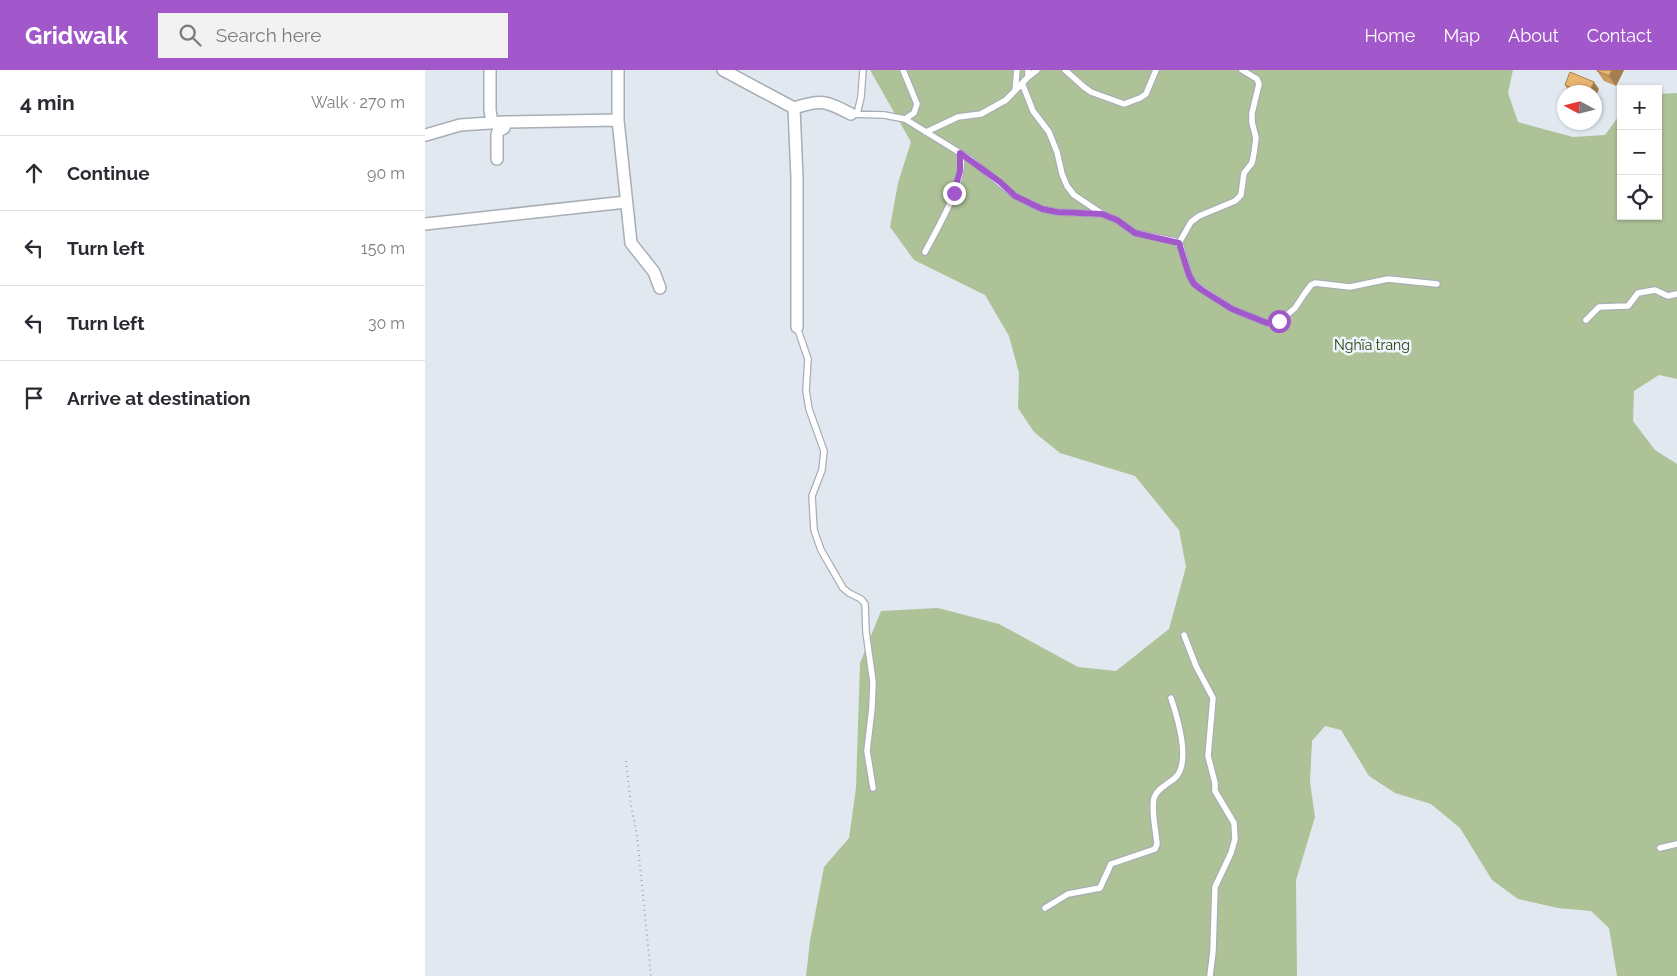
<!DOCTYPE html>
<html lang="en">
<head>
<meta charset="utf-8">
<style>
  :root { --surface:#fff; --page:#f2f2f3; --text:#2b2b33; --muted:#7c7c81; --line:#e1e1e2; --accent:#a258ca }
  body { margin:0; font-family:Raleway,sans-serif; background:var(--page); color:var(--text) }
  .controls { position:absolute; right:15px; top:15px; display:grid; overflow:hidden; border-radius:0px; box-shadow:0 1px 4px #0004 }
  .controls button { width:45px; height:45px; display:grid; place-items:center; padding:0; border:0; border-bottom:1px solid var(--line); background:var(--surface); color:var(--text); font:25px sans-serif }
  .compass { position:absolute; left:1132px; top:15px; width:45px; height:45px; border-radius:50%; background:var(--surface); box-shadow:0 1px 4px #0004; rotate:277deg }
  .stop { position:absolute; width:15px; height:15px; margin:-11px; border:4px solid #a258ca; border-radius:50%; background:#fff }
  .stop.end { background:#a258ca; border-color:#fff; box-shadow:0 1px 5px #0008 }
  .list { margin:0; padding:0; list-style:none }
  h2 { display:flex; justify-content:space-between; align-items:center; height:65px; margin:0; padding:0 20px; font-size:21px }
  h2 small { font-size:16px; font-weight:400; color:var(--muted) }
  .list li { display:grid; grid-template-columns:32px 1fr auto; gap:15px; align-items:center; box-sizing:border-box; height:75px; padding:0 20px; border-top:1px solid var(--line) }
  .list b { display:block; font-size:19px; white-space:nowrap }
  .list em { font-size:16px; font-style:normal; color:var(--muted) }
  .icon { flex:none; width:28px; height:28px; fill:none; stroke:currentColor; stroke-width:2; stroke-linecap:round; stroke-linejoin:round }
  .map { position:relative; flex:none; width:1252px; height:906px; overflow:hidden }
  header { display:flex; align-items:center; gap:30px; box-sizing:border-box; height:70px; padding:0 25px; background:var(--accent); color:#fff }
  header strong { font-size:24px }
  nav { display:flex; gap:28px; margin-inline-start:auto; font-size:18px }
  .search { width:350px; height:45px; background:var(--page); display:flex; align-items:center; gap:12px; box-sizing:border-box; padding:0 18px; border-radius:0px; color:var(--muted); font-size:19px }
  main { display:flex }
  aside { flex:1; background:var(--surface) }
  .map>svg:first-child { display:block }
  .green { fill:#adc297 }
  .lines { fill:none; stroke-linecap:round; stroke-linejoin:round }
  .service-casing { stroke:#a8aeb5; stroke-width:8 }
  .minor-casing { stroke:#a8aeb5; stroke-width:14 }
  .path { stroke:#a1a7ae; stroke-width:2; stroke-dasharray:1 4; stroke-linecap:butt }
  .service { stroke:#fff; stroke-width:5.5 }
  .minor { stroke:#fff; stroke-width:11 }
  .wall { fill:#c99c60 }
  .shaded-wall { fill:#a47f4e }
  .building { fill:#eab570; stroke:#a47f4e }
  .route { stroke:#a258ca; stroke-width:6 }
  .labels { text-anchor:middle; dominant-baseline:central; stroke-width:5; stroke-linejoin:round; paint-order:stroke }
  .park-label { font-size:14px; fill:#283d07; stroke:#eef5fd }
</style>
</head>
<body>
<header>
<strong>Gridwalk</strong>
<div class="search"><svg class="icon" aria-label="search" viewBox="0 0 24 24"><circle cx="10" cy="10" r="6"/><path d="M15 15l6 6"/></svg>Search here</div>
<nav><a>Home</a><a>Map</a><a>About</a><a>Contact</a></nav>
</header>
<main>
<aside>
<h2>4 min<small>Walk · 270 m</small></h2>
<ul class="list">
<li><svg class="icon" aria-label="ahead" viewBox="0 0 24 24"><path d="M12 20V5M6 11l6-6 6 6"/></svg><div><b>Continue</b></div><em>90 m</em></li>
<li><svg class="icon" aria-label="left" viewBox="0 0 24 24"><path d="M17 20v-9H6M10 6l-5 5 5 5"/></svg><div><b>Turn left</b></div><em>150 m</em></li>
<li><svg class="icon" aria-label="left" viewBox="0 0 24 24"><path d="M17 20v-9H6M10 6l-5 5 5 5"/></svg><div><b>Turn left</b></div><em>30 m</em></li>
<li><svg class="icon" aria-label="arrive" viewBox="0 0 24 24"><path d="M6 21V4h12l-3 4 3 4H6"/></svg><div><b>Arrive at destination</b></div></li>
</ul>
</aside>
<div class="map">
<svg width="1252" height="906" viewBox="0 0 1252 906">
  <rect width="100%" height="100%" fill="#e1e8f0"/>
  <!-- green -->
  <path class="green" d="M445,0H1088L1083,23L1093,52L1148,67L1180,65L1196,43V146H1233V24L1252,23V309L1234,305L1209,321L1208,351L1230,380L1252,394V906H1192L1184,858L1166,841L1133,838L1093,829L1067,810L1035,758L1006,734L970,723L944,706L916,660L900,656L887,671L885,712L890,747L871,810L872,906H381L385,871L399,797L424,768L431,718L435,593L456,541L513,538L574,554L653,597L691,601L744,559L761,497L754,460L710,406L635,383L609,362L593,338L594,303L584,266L560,225L489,190L465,157L473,113L486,72Z"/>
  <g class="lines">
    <defs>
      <path id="service" d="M478,0L492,34L489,43L480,49
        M640,0L659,17L666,22L699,34L715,28L721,24L731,0
        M603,7L612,0
        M597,13L608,41L624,62L632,82L637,104L642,116L649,125L676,143
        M590,21L592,0
        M426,44L459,45L480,49L545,89L590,126L617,139L632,142L677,144L692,150L710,163L750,171L756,177L764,205L769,214L807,239L842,253L855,251L870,238L880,223L886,215L890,213L925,217L963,209L1012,214
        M432,44L436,27L438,0
        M501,62L533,47L556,44L581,30L603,7V0
        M754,173L766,152L774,146L810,131L816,125L819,103L827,93L829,83L831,68L827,52V43L834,14L832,9L817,0
        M500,182C512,159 543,108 535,83
        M1161,250L1174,237L1203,236L1213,223L1230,220L1243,226L1252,224
        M372,257L383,289L381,321L384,339L399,381L397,400L387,426L389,460L396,480L418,518L424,523L436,529L440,534L441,562L448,612L447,638L442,681L448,718
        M759,565L771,596L788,628L783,686L790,713V721L809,753L810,769L806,783L790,817L788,881L785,906
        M1235,778L1252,774
        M620,838L643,824L675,818L686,794L730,779L732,774C731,761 726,740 729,728C732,718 744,714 751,707C766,691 752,646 746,628"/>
      <path id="minor" d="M65,0V40L67,53
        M193,0V50L206,173L229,202L235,218
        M298,0L369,38C397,29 401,31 426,44
        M369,38L372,108V257
        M1,65L35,55L80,52L193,50
        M72,89V65L73,61L79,58L80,52
        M0,154L201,132"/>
    </defs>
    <!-- service casing -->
    <use href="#service" class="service-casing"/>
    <!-- minor casing -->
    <use href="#minor" class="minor-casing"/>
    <!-- path -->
    <path class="path" d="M201,691L206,735L212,765L226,906"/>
    <!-- service -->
    <use href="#service" class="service"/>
    <!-- minor -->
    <use href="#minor" class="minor"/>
  </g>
  <!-- wall -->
  <path class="wall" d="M1199,0L1191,16L1179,11L1172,1Z
    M1140,15L1174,19L1170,22H1144Z"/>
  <!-- shaded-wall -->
  <path class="shaded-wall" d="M1187,0H1199L1191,16L1184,6Z
    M1169,12L1174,19L1170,28V22H1164Z"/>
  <!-- building -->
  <path class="building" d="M1172,0H1187L1184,6L1172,1Z
    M1145,2L1169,12L1164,22H1157L1140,15Z"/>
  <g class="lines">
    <!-- route -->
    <path class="route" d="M529,123L535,101V83L575,112L590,126L617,139L632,142L677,144L692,150L710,163L754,173L764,205L769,214L777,220L807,239L842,253L854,251"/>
  </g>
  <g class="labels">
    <!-- park labels -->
    <g class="park-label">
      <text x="947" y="275">Nghĩa trang</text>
    </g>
  </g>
</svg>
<div class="controls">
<button>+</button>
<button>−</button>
<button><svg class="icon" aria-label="locate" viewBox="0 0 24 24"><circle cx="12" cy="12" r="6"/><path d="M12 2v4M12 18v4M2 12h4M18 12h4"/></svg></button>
</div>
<svg class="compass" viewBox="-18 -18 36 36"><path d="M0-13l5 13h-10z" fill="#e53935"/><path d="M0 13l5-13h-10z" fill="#7c7c81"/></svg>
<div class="stop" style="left:854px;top:251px"></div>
<div class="stop end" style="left:529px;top:123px"></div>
</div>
</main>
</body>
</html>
